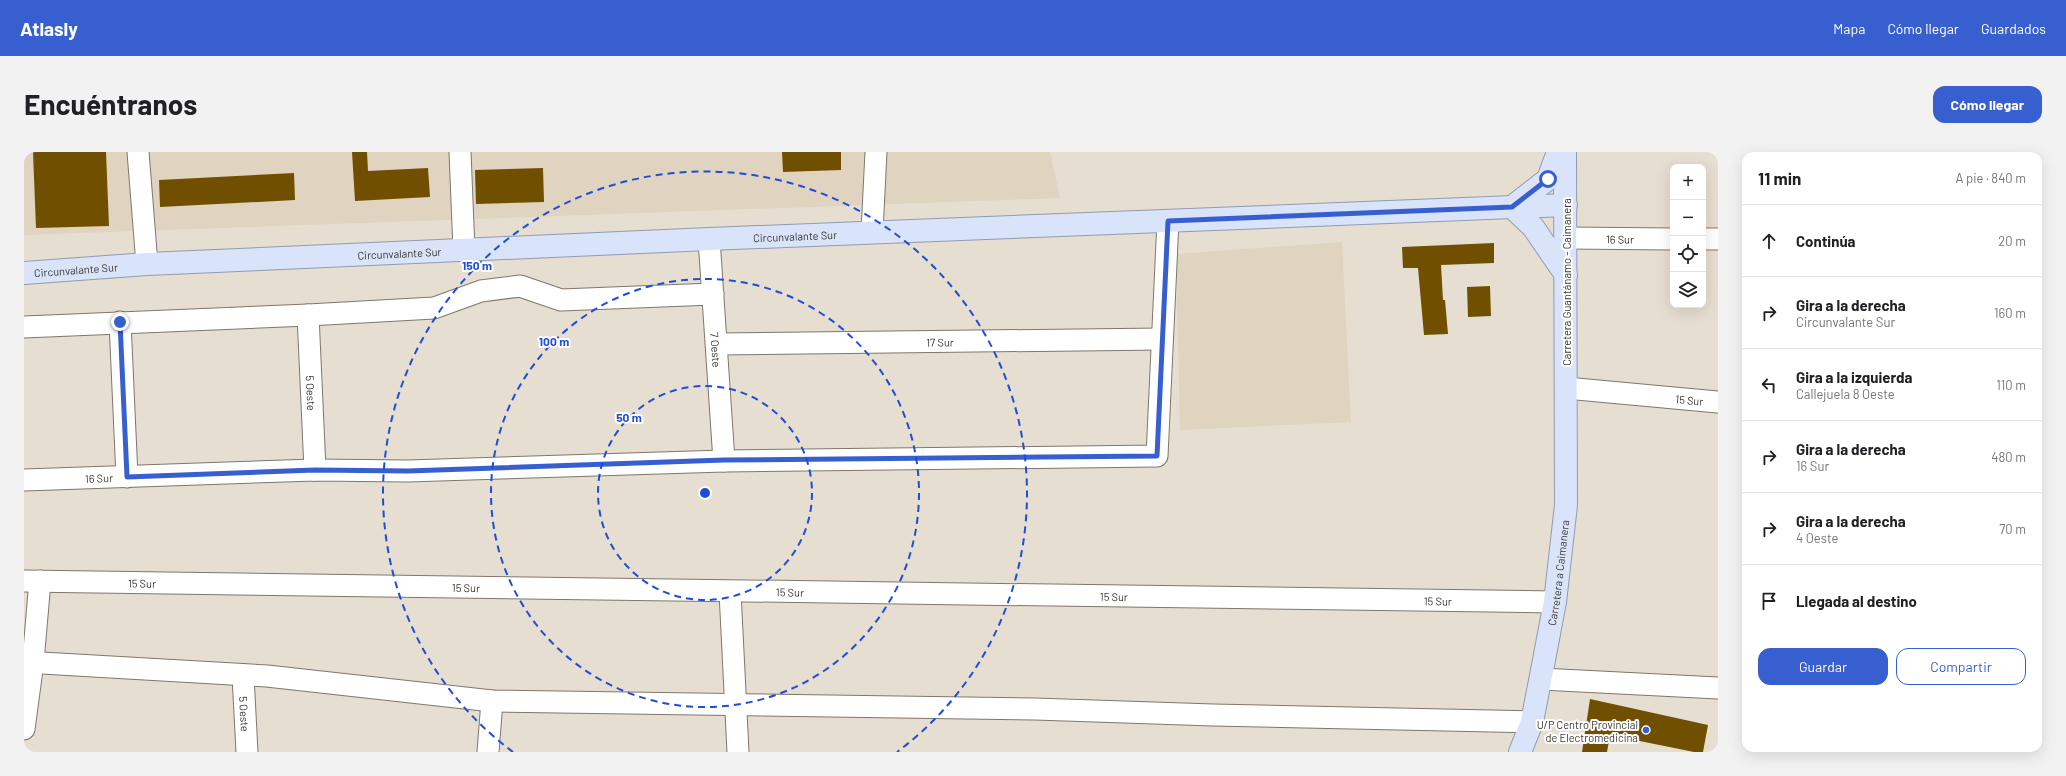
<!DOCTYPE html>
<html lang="es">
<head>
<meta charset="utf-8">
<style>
  :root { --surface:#fff; --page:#f2f2f2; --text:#202124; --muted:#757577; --line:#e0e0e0; --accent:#375fcf }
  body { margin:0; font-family:Barlow,sans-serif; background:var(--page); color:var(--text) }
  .controls { position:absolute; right:12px; top:12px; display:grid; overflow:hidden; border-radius:8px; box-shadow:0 4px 16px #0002 }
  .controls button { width:36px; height:36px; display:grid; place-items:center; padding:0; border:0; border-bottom:1px solid var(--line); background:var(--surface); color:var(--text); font:20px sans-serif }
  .stop { position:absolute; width:12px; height:12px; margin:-9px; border:3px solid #375fcf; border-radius:50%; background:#fff }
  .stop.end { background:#375fcf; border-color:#fff; box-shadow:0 1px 4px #0008 }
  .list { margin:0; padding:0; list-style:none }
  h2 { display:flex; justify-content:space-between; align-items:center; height:52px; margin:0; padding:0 16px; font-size:17px }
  h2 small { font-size:13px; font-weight:400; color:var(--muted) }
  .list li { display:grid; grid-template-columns:26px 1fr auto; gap:12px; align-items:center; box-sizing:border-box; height:72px; padding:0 16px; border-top:1px solid var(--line) }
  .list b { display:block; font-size:15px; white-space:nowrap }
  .list p { margin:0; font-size:13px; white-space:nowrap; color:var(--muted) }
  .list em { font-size:13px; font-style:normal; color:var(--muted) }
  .actions { display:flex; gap:8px; padding:12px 16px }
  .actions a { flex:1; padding:9px 0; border:1px solid var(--accent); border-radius:12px; text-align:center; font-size:14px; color:var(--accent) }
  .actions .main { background:var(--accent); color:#fff }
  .icon { flex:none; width:22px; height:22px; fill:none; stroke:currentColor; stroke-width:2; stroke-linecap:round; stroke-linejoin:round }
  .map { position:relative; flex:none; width:1694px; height:600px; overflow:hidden; border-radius:12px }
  header { display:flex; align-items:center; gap:24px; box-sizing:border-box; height:56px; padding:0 20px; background:var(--accent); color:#fff }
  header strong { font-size:19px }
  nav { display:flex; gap:22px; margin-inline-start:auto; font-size:14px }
  .intro { display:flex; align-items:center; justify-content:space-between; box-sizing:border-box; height:96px; padding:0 24px }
  h1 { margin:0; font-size:28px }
  .button { padding:10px 18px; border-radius:12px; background:var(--accent); color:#fff; font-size:14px; font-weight:700 }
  main { display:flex; gap:24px; padding:0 24px }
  aside { flex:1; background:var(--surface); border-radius:12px; box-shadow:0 4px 16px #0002 }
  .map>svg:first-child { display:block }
  .built { fill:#e0d3bf }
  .building { fill:#714f00 }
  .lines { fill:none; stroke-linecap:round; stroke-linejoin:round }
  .minor-casing { stroke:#7f776b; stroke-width:23 }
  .major-casing { stroke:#919bb1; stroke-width:24 }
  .minor { stroke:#fff; stroke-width:21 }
  .major { stroke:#d9e3fa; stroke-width:22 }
  .route { stroke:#375fcf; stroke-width:5 }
  .ring { fill:none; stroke:#1d4ed8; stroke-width:2; stroke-dasharray:7 5 }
  .poi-dot { fill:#375fcf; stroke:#fff; stroke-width:1.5 }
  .labels { text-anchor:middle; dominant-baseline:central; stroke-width:4; stroke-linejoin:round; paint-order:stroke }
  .street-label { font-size:11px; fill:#3b3732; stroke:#fff }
  .poi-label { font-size:11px; fill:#3b3732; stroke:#fff; text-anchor:end }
  .centre { fill:#1d4ed8; stroke:#fff; stroke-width:2 }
  .ring-label { font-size:12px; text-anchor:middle; font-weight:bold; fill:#1d4ed8; stroke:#fff; stroke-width:4; stroke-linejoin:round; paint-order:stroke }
</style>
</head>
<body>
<header>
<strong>Atlasly</strong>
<nav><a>Mapa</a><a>Cómo llegar</a><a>Guardados</a></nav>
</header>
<div class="intro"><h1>Encuéntranos</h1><a class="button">Cómo llegar</a></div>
<main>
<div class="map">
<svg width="1694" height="600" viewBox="0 0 1694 600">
  <rect width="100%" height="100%" fill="#e6ded0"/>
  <!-- built -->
  <path class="built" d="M0,0H1026L1036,46L0,83Z
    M1318,90L1327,270L1156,278L1152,102Z"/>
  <!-- building -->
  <path class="building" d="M9,0H82L85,74L12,76Z
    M328,0H343L344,19L404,16L406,45L331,49Z
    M758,0H817V18L759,20Z
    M519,16L520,50L452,52L451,18Z
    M270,21L271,48L136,55L135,28Z
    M1470,91V111L1417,113L1419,148H1421L1424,182L1400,183L1394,116H1379L1378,95Z
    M1466,134L1467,164L1444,165L1443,135Z
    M1566,547L1684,573L1679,600H1670L1586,583L1583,600H1558Z"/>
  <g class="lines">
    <defs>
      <g id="minor">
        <path d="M114,0L123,112"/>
        <path d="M436,0L440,98"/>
        <path d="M848,80L852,0"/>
        <path id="s1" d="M1543,86L1649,87"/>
        <path id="s2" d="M685,87L700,309"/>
        <path d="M1679,87H1694"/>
        <path id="s3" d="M284,163L291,318"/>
        <path d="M96,170L103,325"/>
        <path d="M0,175L284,163L410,156L457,139L496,134L537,148L689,142"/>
        <path id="s4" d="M693,192L1138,187"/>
        <path id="s5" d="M1542,236L1694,250"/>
        <path id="s6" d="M0,328L291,318L384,319L700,309L1133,304L1144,69"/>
        <path id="s7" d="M0,429L1531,450"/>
        <path d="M706,440L714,600"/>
        <path d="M0,510L243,524L468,549L1011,557L1189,563L1508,570"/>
        <path id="s8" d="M219,524L223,600"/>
        <path d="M1517,527L1694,536"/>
        <path d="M0,577L9,510L16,429"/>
        <path d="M464,600L468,549"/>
      </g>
      <g id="major">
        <path d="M1534,0L1524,27L1488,55L1509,75L1542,123"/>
        <path id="s9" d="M0,121L123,112L685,87L1542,53"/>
        <path id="s10" d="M1496,600L1508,570L1520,508L1531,450L1542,353L1541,0"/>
      </g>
    </defs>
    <!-- minor casing -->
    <use href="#minor" class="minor-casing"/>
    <!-- major casing -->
    <use href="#major" class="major-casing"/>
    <!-- minor -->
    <use href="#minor" class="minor"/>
    <!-- major -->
    <use href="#major" class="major"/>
  </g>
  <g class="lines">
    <!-- route -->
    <path class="route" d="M96,170L103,325L291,318L384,319L700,308L1133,304L1144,69L1488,55L1524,27"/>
  </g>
  <!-- distance rings -->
  <g class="ring">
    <circle cx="681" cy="341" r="107"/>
    <circle cx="681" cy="341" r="214"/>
    <path d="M489 600A322 322 0 1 1 873 600"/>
  </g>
  <!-- markers -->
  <circle class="poi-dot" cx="1622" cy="578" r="4"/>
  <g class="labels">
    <!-- street labels -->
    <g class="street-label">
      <text stroke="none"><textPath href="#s9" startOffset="772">Circunvalante Sur</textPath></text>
      <text stroke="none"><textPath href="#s1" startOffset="53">16 Sur</textPath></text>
      <text stroke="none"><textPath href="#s9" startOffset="376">Circunvalante Sur</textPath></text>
      <text stroke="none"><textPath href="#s9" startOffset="52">Circunvalante Sur</textPath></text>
      <text transform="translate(1542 130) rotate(-90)">Carretera Guantánamo - Caimanera</text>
      <text stroke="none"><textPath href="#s4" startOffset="223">17 Sur</textPath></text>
      <text stroke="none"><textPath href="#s2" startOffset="111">7 Oeste</textPath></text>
      <text stroke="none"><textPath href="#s3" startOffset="78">5 Oeste</textPath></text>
      <text stroke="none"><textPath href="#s5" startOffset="124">15 Sur</textPath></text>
      <text stroke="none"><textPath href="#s6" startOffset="75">16 Sur</textPath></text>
      <text stroke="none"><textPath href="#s10" startOffset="184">Carretera a Caimanera</textPath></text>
      <text stroke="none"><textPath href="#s7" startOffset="118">15 Sur</textPath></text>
      <text stroke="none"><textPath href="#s7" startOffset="442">15 Sur</textPath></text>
      <text stroke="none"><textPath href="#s7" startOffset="766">15 Sur</textPath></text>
      <text stroke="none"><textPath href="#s7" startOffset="1090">15 Sur</textPath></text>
      <text stroke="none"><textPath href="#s7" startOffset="1414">15 Sur</textPath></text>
      <text stroke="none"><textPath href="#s8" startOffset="38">5 Oeste</textPath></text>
    </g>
    <!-- poi labels -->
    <g class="poi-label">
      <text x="1614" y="572">U/P Centro Provincial<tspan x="1614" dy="13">de Electromedicina</tspan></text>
    </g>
  </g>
  <circle cx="681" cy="341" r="6" class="centre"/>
  <g class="ring-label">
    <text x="453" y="118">150 m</text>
    <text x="530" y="194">100 m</text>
    <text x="605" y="270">50 m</text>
  </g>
</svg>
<div class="controls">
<button>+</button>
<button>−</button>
<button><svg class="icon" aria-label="locate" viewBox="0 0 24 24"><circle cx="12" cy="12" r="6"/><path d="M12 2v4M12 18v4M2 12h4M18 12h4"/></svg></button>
<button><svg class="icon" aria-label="layers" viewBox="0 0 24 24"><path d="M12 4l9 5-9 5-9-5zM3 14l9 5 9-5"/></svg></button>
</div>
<div class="stop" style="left:1524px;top:27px"></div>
<div class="stop end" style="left:96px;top:170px"></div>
</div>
<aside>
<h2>11 min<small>A pie · 840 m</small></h2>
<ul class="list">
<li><svg class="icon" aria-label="ahead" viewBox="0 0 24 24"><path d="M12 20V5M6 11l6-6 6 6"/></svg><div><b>Continúa</b></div><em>20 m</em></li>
<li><svg class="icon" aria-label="right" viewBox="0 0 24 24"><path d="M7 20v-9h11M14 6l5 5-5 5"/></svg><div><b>Gira a la derecha</b><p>Circunvalante Sur</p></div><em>160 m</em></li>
<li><svg class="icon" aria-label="left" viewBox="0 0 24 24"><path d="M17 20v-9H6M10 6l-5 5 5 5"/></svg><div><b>Gira a la izquierda</b><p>Callejuela 8 Oeste</p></div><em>110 m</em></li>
<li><svg class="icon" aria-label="right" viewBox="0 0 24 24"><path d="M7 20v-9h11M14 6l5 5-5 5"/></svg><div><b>Gira a la derecha</b><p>16 Sur</p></div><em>480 m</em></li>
<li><svg class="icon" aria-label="right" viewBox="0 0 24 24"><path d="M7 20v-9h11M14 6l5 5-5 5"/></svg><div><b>Gira a la derecha</b><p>4 Oeste</p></div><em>70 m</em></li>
<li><svg class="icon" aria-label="arrive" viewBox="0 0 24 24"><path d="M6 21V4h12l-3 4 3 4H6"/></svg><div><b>Llegada al destino</b></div></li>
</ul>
<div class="actions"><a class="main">Guardar</a><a>Compartir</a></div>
</aside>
</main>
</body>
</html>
